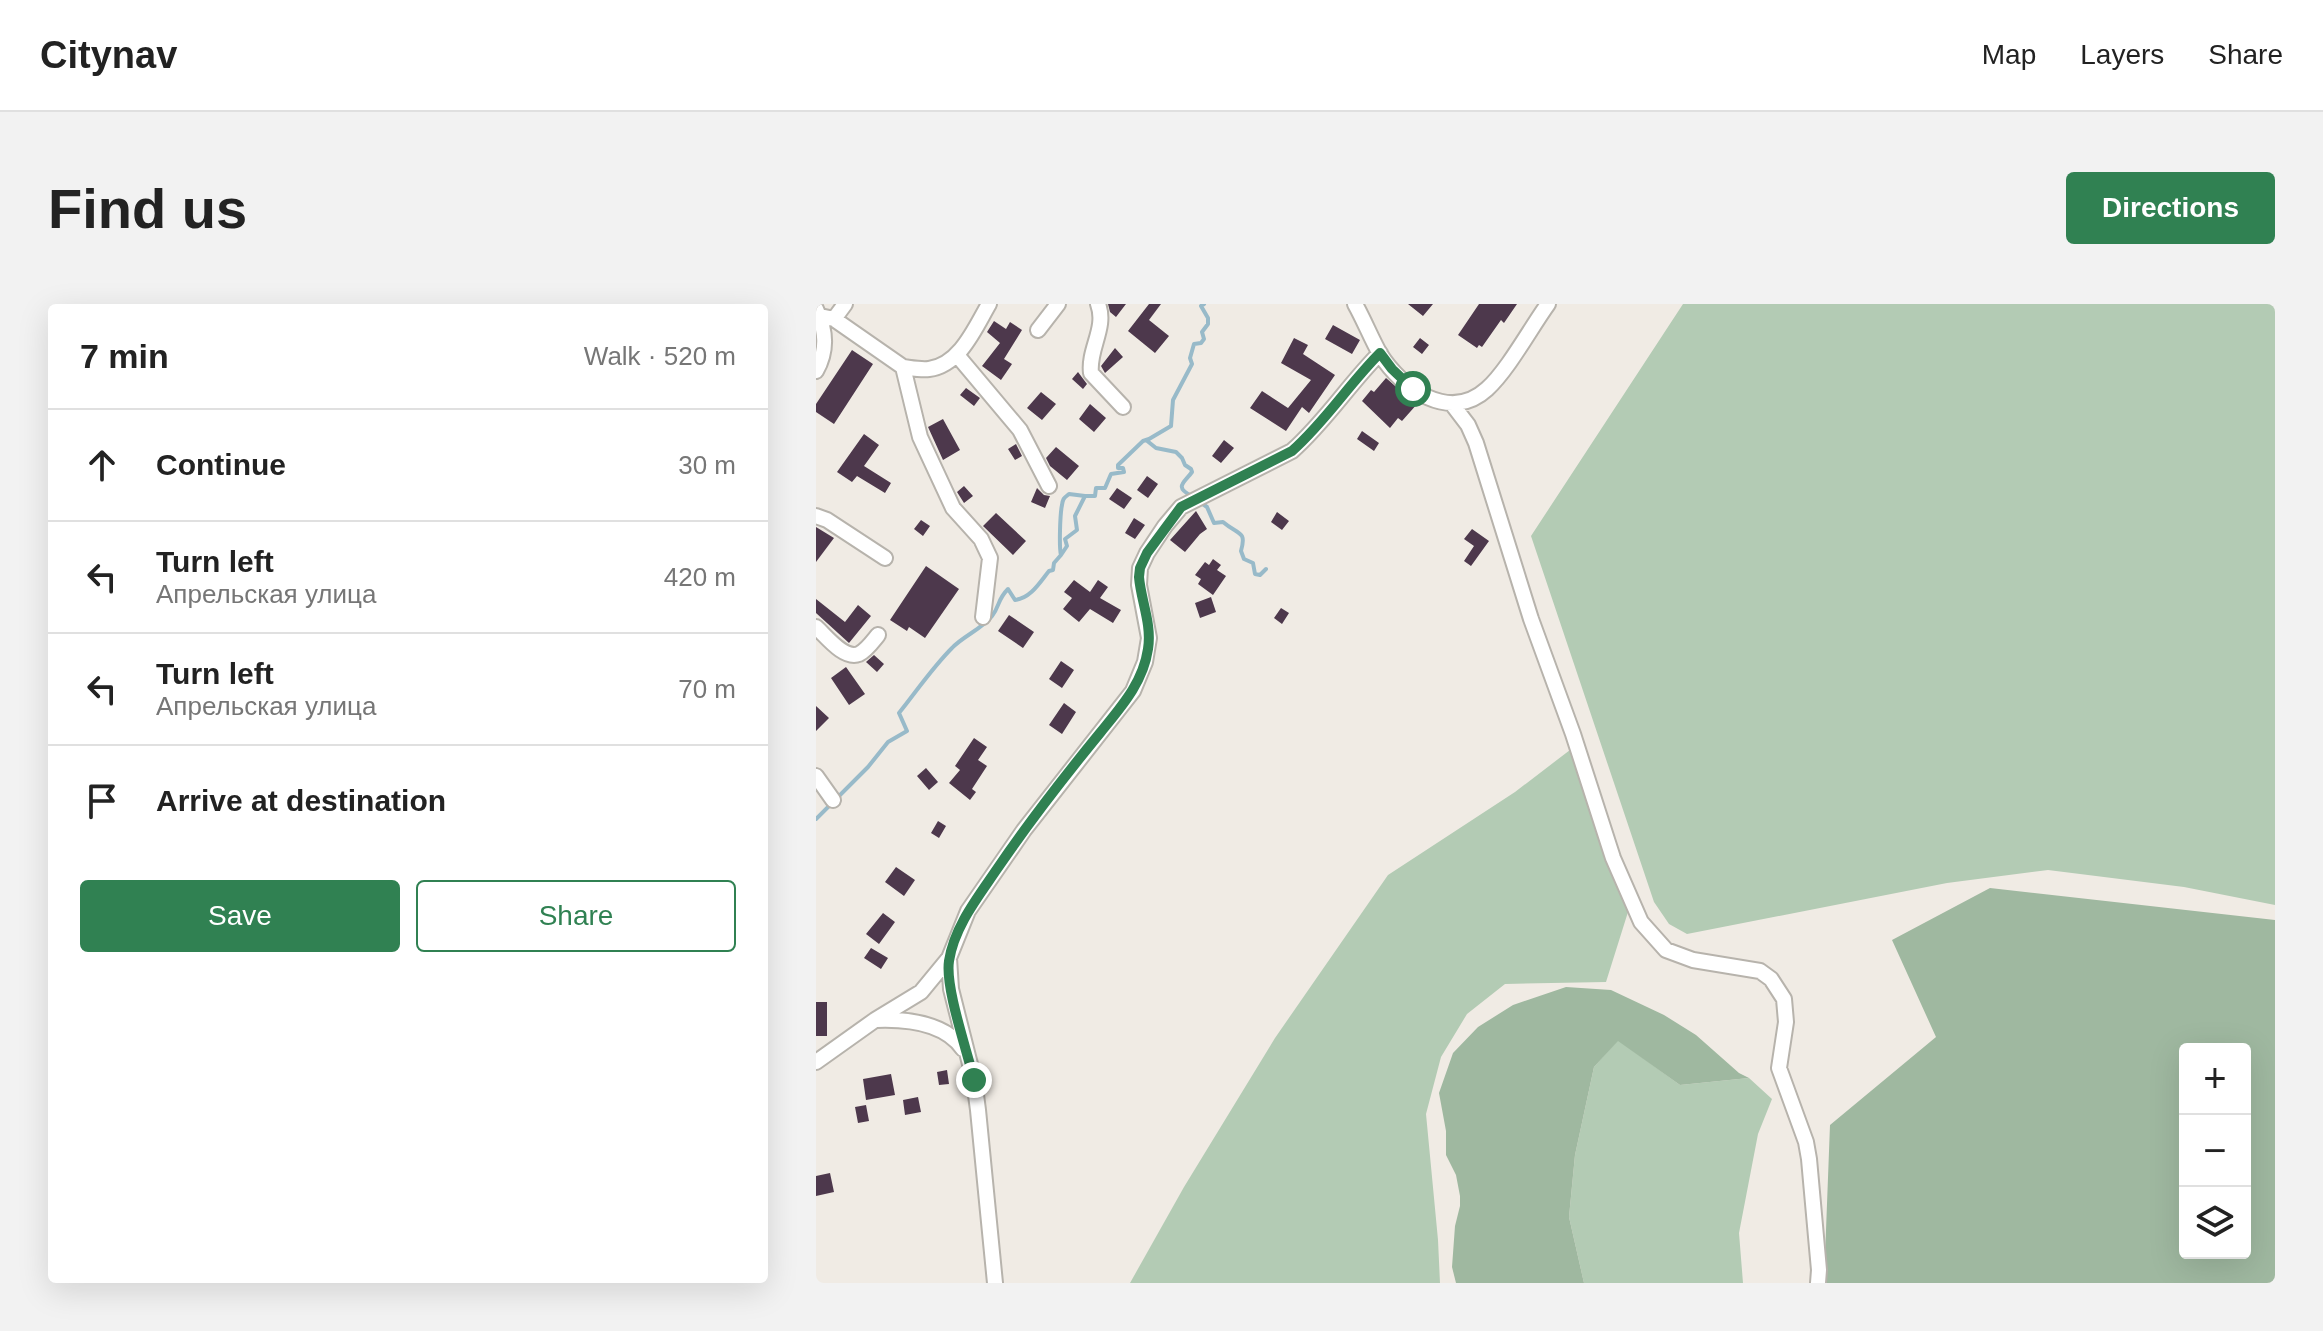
<!DOCTYPE html>
<html lang="en">
<head>
<meta charset="utf-8">
<style>
  :root { --surface:#fff; --page:#f2f2f2; --text:#222; --muted:#767676; --line:#e0e0e0; --accent:#308152 }
  body { margin:0; font-family:Helvetica,sans-serif; background:var(--page); color:var(--text) }
  .controls { position:absolute; right:24px; bottom:24px; display:grid; overflow:hidden; border-radius:8px; box-shadow:0 8px 32px #0002 }
  .controls button { width:72px; height:72px; display:grid; place-items:center; padding:0; border:0; border-bottom:2px solid var(--line); background:var(--surface); color:var(--text); font:40px sans-serif }
  .stop { position:absolute; width:24px; height:24px; margin:-18px; border:6px solid #308152; border-radius:50%; background:#fff }
  .stop.end { background:#308152; border-color:#fff; box-shadow:0 2px 8px #0008 }
  .list { margin:0; padding:0; list-style:none }
  h2 { display:flex; justify-content:space-between; align-items:center; height:104px; margin:0; padding:0 32px; font-size:34px }
  h2 small { font-size:26px; font-weight:400; color:var(--muted) }
  .list li { display:grid; grid-template-columns:52px 1fr auto; gap:24px; align-items:center; box-sizing:border-box; height:112px; padding:0 32px; border-top:2px solid var(--line) }
  .list b { display:block; font-size:30px; white-space:nowrap }
  .list p { margin:0; font-size:26px; white-space:nowrap; color:var(--muted) }
  .list em { font-size:26px; font-style:normal; color:var(--muted) }
  .actions { display:flex; gap:16px; padding:24px 32px }
  .actions a { flex:1; padding:18px 0; border:2px solid var(--accent); border-radius:8px; text-align:center; font-size:28px; color:var(--accent) }
  .actions .main { background:var(--accent); color:#fff }
  .icon { flex:none; width:44px; height:44px; fill:none; stroke:currentColor; stroke-width:2; stroke-linecap:round; stroke-linejoin:round }
  .map { position:relative; flex:none; width:1459px; height:979px; overflow:hidden; border-radius:8px }
  header { display:flex; align-items:center; gap:48px; box-sizing:border-box; height:112px; padding:0 40px; background:var(--surface); border-bottom:2px solid var(--line) }
  header strong { font-size:38px }
  nav { display:flex; gap:44px; margin-inline-start:auto; font-size:28px }
  .intro { display:flex; align-items:center; justify-content:space-between; box-sizing:border-box; height:192px; padding:0 48px }
  h1 { margin:0; font-size:56px }
  .button { padding:20px 36px; border-radius:8px; background:var(--accent); color:#fff; font-size:28px; font-weight:700 }
  main { display:flex; gap:48px; padding:0 48px }
  aside { flex:1; background:var(--surface); border-radius:8px; box-shadow:0 8px 32px #0002 }
  .map>svg:first-child { display:block }
  .green { fill:#b3cbb4 }
  .forest { fill:#9fb8a0; fill-rule:evenodd }
  .lines { fill:none; stroke-linecap:round; stroke-linejoin:round }
  .stream { stroke:#98bac9; stroke-width:4 }
  .building { fill:#4d384c }
  .minor-casing { stroke:#b7b3ac; stroke-width:18 }
  .minor { stroke:#fff; stroke-width:14 }
  .route { stroke:#308152; stroke-width:10 }
</style>
</head>
<body>
<header>
<strong>Citynav</strong>
<nav><a>Map</a><a>Layers</a><a>Share</a></nav>
</header>
<div class="intro"><h1>Find us</h1><a class="button">Directions</a></div>
<main>
<aside>
<h2>7 min<small>Walk · 520 m</small></h2>
<ul class="list">
<li><svg class="icon" aria-label="ahead" viewBox="0 0 24 24"><path d="M12 20V5M6 11l6-6 6 6"/></svg><div><b>Continue</b></div><em>30 m</em></li>
<li><svg class="icon" aria-label="left" viewBox="0 0 24 24"><path d="M17 20v-9H6M10 6l-5 5 5 5"/></svg><div><b>Turn left</b><p>Апрельская улица</p></div><em>420 m</em></li>
<li><svg class="icon" aria-label="left" viewBox="0 0 24 24"><path d="M17 20v-9H6M10 6l-5 5 5 5"/></svg><div><b>Turn left</b><p>Апрельская улица</p></div><em>70 m</em></li>
<li><svg class="icon" aria-label="arrive" viewBox="0 0 24 24"><path d="M6 21V4h12l-3 4 3 4H6"/></svg><div><b>Arrive at destination</b></div></li>
</ul>
<div class="actions"><a class="main">Save</a><a>Share</a></div>
</aside>
<div class="map">
<svg width="1459" height="979" viewBox="0 0 1459 979">
  <rect width="100%" height="100%" fill="#f0ebe4"/>
  <!-- green -->
  <path class="green" d="M867,0H1459V601L1368,583L1232,566L1131,579L871,630L853,620L838,598L715,232Z
    M754,446L812,608L790,678L689,680L651,710L625,753L610,810L622,936L624,979H314L368,883L459,734L572,571L699,488Z
    M802,736L864,781L933,774L956,795L942,830L923,929L927,979H768L753,913L759,851L778,763Z"/>
  <!-- forest -->
  <path class="forest" d="M1174,584L1459,616V979H1008L1014,821L1120,733L1076,636ZM1369,745H1429V949H1369Z
    M750,683L795,686L848,711L880,731L923,769L933,774L864,781L802,737L778,763L759,851L753,913L768,979H640L636,963L639,922L644,902V892L640,871L630,851V827L623,789L637,749L662,723L697,701Z"/>
  <g class="lines">
    <!-- stream -->
    <path class="stream" d="M330,136L340,144L360,148L366,154L369,161L375,165L376,168C369,178 357,183 376,192
      M384,198L391,203L398,219L407,218C422,231 431,226 425,247L428,255L437,259L439,270L444,271L450,265
      M245,251L251,242L249,235L261,226L259,212L269,192H279L280,184H289L295,170L308,168L307,164H302V161L327,137L333,135L355,122L357,96L376,60L374,54L378,40L385,39L388,35L386,28L392,20V14L385,2L388,0
      M0,515L52,463L72,438L91,427L83,409C100,388 116,364 136,344C147,332 166,325 176,312C184,302 181,296 192,285L199,296C215,294 224,278 233,267L237,266L238,259L245,251C243,244 244,210 246,201C247,194 248,194 253,190L269,192"/>
  </g>
  <!-- building -->
  <path class="building" d="M292,0H310L300,13L294,8Z
    M333,0H345L333,16L353,32L339,49L312,27Z
    M592,0H617L607,12Z
    M663,0H701L688,19L685,16L666,43L663,41L661,44L642,31Z
    M178,17L190,25L194,18L206,26L188,55L196,60L185,76L166,62L184,39L171,28Z
    M517,21L544,36L536,50L509,35Z
    M478,34L492,41L487,50L519,71L493,109L486,103L470,127L434,104L446,87L472,104L495,76L465,59Z
    M604,34L613,41L606,50L597,43Z
    M299,44L307,53L289,69L285,62Z
    M36,46L57,60L18,120L0,108V100Z
    M262,68L271,80L267,85L256,75Z
    M570,74L592,93L602,99L586,117L582,114L574,124L546,97L555,86L558,88Z
    M150,84L164,94L158,102L144,91Z
    M225,88L240,100L226,116L211,104Z
    M274,100L290,114L278,128L263,115Z
    M127,115L144,146L127,156L112,123Z
    M546,127L563,139L558,147L541,135Z
    M48,130L63,141L48,162L75,179L69,189L41,172L36,178L21,168Z
    M408,136L418,144L405,159L396,152Z
    M200,140L206,152L199,156L192,145Z
    M240,143L263,162L251,176L234,162L230,154Z
    M331,172L342,180L332,194L321,186Z
    M148,182L157,192L148,199L141,188Z
    M221,184L228,191L234,192L229,204L215,198Z
    M301,184L316,194L308,205L293,195Z
    M380,207L391,225L384,230L369,248L354,236Z
    M461,208L473,217L466,226L455,218Z
    M180,209L210,237L197,251L167,222Z
    M318,214L329,221L319,235L309,229Z
    M105,216L114,222L107,232L98,225Z
    M0,223L18,234L0,258Z
    M656,225L673,237L655,262L648,257L658,242L648,235Z
    M397,255L405,261L401,266L410,272L397,291L382,280L385,275L379,271L389,258L393,261Z
    M110,262L143,285L109,334L93,323L91,327L74,316Z
    M258,276L274,288L282,276L292,283L284,294L305,306L297,319L274,305L263,318L247,305L256,294L248,288Z
    M395,293L400,308L384,314L379,299Z
    M0,295L29,318L42,301L55,312L33,339L0,309Z
    M465,304L473,309L466,320L458,314Z
    M193,311L218,328L207,344L182,327Z
    M58,351L68,360L61,368L50,358Z
    M245,357L258,366L246,384L233,375Z
    M30,363L49,390L33,401L15,374Z
    M248,399L260,408L246,430L233,421Z
    M0,402L13,414L0,427Z
    M158,434L171,443L162,456L171,462L156,485L160,488L154,496L133,479L144,466L139,462Z
    M110,464L122,478L113,486L101,472Z
    M122,517L130,522L123,534L115,529Z
    M80,563L99,576L88,592L69,578Z
    M67,609L79,618L63,640L50,630Z
    M55,644L72,654L65,665L48,654Z
    M0,698H11V732H0Z
    M131,766L133,780L123,781L121,768Z
    M75,770L79,791L50,796L47,775Z
    M102,793L105,808L89,811L87,796Z
    M50,801L53,817L42,819L39,803Z
    M14,869L18,888L0,892V872Z"/>
  <g class="lines">
    <defs>
      <path id="minor" d="M282,0C291,24 272,45 275,69L307,103
        M539,0C548,16 555,34 564,50C586,85 634,119 671,85C692,66 714,25 732,0
        M4,12L18,15L87,63L104,133L137,204L165,235L174,254L167,313
        M18,15L29,0
        M222,26L242,0
        M141,51L204,126L233,182
        M87,63C95,64 105,66 113,65C144,61 159,24 173,0
        M0,67C12,46 10,26 0,5
        M636,100L652,121L660,139L715,315L757,430L797,554L825,618L850,646L877,656L944,667L955,675L968,695L970,718L963,764L990,838L993,855L1003,966L1002,979
        M0,212L11,216L69,254
        M0,323C10,332 28,356 43,350C51,346 57,337 62,331
        M0,472L17,496
        M133,654L135,685L158,776L162,806L179,979
        M61,716C91,715 129,719 147,745
        M0,758L59,716L105,688L133,654L152,607L208,526L317,387L329,358L333,334L323,281L324,264L331,249L349,222L365,203L476,147C509,118 533,80 564,49"/>
    </defs>
    <!-- minor casing -->
    <use href="#minor" class="minor-casing"/>
    <!-- minor -->
    <use href="#minor" class="minor"/>
  </g>
  <g class="lines">
    <!-- route -->
    <path class="route" d="M158,776C151,746 129,684 133,657C138,623 162,593 181,565C213,518 248,473 284,429C305,403 327,379 332,345C336,320 325,297 323,273L324,264L331,249L365,203L476,147C509,118 533,80 564,49L576,65L597,85"/>
  </g>
</svg>
<div class="controls">
<button>+</button>
<button>−</button>
<button><svg class="icon" aria-label="layers" viewBox="0 0 24 24"><path d="M12 4l9 5-9 5-9-5zM3 14l9 5 9-5"/></svg></button>
</div>
<div class="stop" style="left:597px;top:85px"></div>
<div class="stop end" style="left:158px;top:776px"></div>
</div>
</main>
</body>
</html>
